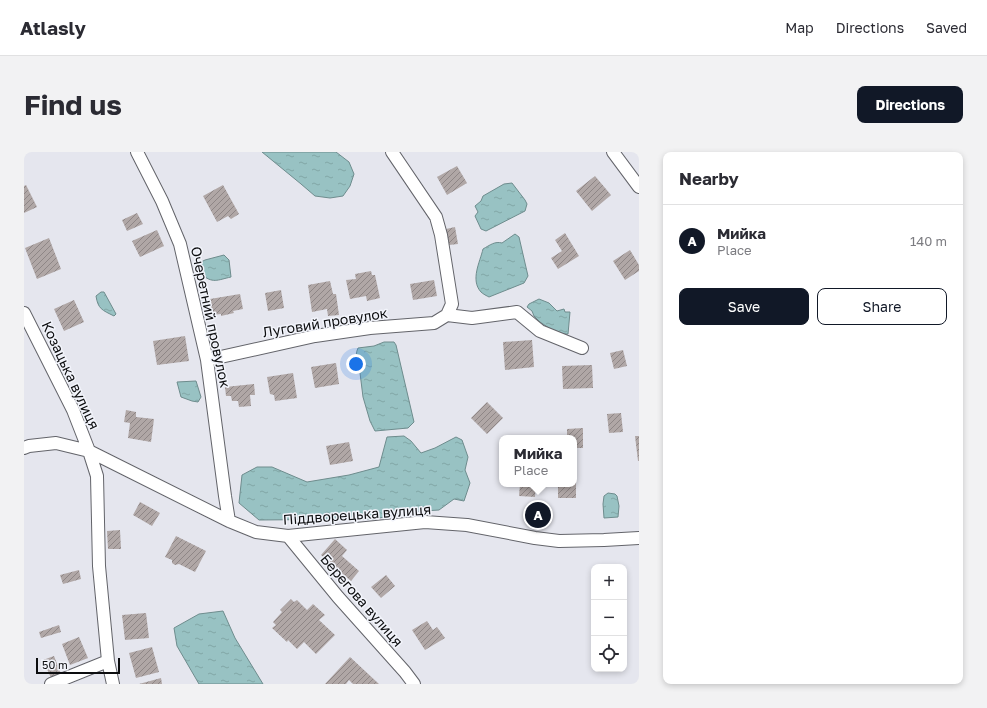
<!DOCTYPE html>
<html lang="en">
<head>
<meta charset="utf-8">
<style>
  :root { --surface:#fff; --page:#f2f2f3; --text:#2b2b33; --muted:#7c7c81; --line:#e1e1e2; --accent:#111827 }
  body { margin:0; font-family:"Golos Text",sans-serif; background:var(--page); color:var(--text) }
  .controls { position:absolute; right:12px; bottom:12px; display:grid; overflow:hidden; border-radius:8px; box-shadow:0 2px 6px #0003 }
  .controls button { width:36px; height:36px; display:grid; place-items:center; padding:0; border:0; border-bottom:1px solid var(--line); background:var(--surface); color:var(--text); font:20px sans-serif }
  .scale { position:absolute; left:12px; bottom:10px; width:84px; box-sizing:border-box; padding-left:4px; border:2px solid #0c0d0f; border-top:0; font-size:11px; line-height:14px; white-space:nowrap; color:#0c0d0f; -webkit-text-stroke:3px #f2f4fb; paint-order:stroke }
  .you { position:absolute; left:332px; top:212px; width:14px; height:14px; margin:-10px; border:3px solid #fff; border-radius:50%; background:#1a73e8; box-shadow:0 0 0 6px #1a73e833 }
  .badge { display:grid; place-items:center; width:26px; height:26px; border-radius:50%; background:var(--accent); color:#fff; font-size:13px; font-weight:700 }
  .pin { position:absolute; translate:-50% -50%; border:2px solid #fff; box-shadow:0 1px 4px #0006 }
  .popup { position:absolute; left:475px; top:283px; width:78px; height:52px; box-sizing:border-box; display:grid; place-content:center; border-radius:8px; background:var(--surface); filter:drop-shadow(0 1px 3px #0005); font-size:13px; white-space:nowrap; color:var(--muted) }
  .popup b { font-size:15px; color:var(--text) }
  .popup::after { content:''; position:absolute; left:50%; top:100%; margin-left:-8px; border:8px solid transparent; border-top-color:var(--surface) }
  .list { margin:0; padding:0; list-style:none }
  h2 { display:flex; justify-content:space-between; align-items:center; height:52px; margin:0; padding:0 16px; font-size:17px }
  h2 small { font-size:13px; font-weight:400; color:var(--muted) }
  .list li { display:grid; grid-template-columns:26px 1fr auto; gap:12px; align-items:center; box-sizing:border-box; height:72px; padding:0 16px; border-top:1px solid var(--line) }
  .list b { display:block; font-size:15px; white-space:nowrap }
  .list p { margin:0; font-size:13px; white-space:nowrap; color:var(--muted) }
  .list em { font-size:13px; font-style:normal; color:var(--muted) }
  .actions { display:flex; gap:8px; padding:12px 16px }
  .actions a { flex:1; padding:9px 0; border:1px solid var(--accent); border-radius:8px; text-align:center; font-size:14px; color:var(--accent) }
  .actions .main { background:var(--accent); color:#fff }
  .icon { flex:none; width:22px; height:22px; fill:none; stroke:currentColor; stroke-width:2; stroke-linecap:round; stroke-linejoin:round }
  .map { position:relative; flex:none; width:615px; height:532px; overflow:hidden; border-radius:8px }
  header { display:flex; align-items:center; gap:24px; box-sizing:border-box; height:56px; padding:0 20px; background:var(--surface); border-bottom:1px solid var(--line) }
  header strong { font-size:19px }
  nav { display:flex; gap:22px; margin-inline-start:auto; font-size:14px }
  .intro { display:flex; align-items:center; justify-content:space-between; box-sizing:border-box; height:96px; padding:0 24px }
  h1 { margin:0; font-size:28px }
  .button { padding:10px 18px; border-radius:8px; background:var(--accent); color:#fff; font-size:14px; font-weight:700 }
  main { display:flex; gap:24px; padding:0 24px }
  aside { flex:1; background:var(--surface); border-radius:8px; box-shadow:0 2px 6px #0003 }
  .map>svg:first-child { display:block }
  .water { fill:url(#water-ripples); stroke:#6e8c8d }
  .building { fill:url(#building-hatch) }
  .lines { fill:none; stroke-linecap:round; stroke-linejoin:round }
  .minor-casing { stroke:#63646a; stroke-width:14 }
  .minor { stroke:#fff; stroke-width:12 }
  .labels { text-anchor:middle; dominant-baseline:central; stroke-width:3; stroke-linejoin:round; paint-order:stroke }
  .street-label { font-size:14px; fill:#0c0d0f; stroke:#f2f4fb }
</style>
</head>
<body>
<header>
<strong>Atlasly</strong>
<nav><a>Map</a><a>Directions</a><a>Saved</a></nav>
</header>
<div class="intro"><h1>Find us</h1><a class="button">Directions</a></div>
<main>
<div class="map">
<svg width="615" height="532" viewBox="0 0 615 532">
  <defs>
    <pattern id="water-ripples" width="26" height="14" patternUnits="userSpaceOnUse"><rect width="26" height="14" fill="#98c2c3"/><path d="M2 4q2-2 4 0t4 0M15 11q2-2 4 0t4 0" fill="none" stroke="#82a6a6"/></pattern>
    <pattern id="building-hatch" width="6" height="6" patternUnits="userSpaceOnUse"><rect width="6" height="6" fill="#b0a7a6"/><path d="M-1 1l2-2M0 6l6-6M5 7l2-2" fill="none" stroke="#8e8686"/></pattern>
  </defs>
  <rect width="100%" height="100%" fill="#e5e6ee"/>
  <!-- water -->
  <path class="water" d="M238,0H312L325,10L330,22L326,34L319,44L306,46L291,44L277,32Z
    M488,31L501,48L503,52L501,59L462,79L457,77L451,64L454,60L451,54L457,49L459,44L480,32Z
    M491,82L495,85L504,124L500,131L465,145C463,144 459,142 457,140C446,128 456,110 459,97C466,93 471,89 478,91Z
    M200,103L205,108L207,125C193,128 189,132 177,122L176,115L177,110L181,108Z
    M77,140H80L92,162L90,164C78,158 74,157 72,144Z
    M515,147L525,151L533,159L540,157L541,160H546L544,182H534L516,170L510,164L508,159L503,155L505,152Z
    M360,190H370L372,193L390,270L384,276L351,279L346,269L339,245L335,213L332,210C332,205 332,200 334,196L350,194Z
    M172,229L177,245L174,250L168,249L157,245L153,230Z
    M380,284L387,289L397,301L411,296L432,285L438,288L444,305L441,318L446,331L440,349L430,347L415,358L383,360L351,367L235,368L215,351L218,323L233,315H248L283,330L325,323L355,315L363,285Z
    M584,341L591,342L593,344L595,354L594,365L580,366L579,352L580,344Z
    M199,459L211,486L239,532H175L153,494L150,476L175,462Z"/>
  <!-- building -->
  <path class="building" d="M433,14L443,31L423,43L413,25Z
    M571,24L587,43L568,59L552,39Z
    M2,33L13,55L0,61V34Z
    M199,33L215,62L207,67L204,64L193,70L179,44Z
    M113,61L119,72L103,79L98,68Z
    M431,75L434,92L425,93L422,77Z
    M133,78L140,94L116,105L108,89Z
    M541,81L555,104L534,117L527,106L538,99L531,88Z
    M25,86L37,117L13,127L1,96Z
    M606,98L615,113V119L601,128L589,109Z
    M347,119L348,123H351L356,146L343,149L342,144L326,147L322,128L332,127L331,122Z
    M410,128L413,144L389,148L386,132Z
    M306,129L309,142H312L315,163L304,164L303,157L288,160L284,133Z
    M257,138L260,156L244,159L241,141Z
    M216,142L219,157L209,159L210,161L197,164V162L188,163L186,147Z
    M50,148L60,170L40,179L30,157Z
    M161,184L165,209L133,213L129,189Z
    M508,188L510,215L481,218L479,190Z
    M599,198L603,214L590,217L586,201Z
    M312,211L315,232L291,236L287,215Z
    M568,213L569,236L539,237L538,214Z
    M269,221L273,246L251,249L250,243L246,242L243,225Z
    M230,232L231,243H226L227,254L215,255L214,249H208L207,244H202L201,235Z
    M463,250L479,266L463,282L447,266Z
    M102,258L112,260V265L130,267L127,290L104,286L106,271L100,270Z
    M597,261L599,280L585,281L583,262Z
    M559,276V296H550V286H543V277Z
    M611,284H615V309H614Z
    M325,290L329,309L306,313L302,294Z
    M550,328H552V346H534V332H550Z
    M496,332H512L511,345L495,344Z
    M116,350L136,361L128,374L109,363Z
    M504,354H523V372H504Z
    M96,378L97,397H84L83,379Z
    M152,384L182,399L171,420L155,412L151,413L148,411V408L141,405Z
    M311,387L323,398L318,404L335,419L327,429L297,403Z
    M55,418L57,427L39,432L36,423Z
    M362,423L371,434L357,446L347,435Z
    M267,447L270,450L273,448L283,458L289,452L301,463L295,468L311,483L292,502L280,490L273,497L264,488L263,490L248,476L252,473L249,470L258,460L256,458Z
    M122,461L125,486L101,488L98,463Z
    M403,469L409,478L413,475L421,486L401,498L388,478Z
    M35,473L37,480L17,486L15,480Z
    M55,485L64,506L46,513L38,492Z
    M128,495L135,520L112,526L105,501Z
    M30,504L37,522L27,526L19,508Z
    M326,505L355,532H329L325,528L322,532H301Z
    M137,526L138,532H115Z"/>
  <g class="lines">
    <defs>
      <path id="minor" d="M113,0L138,49L156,92L183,208L201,344L205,369
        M589,0L615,35
        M0,161L49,258L65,299L73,324L75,414L84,509L89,532
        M423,163L448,166L493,160L516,179L558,196
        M183,208L291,184L346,176L410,171L423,163L428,152L417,83L412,65L368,0
        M0,296L5,294L32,291L65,299L205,369L232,380L264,384L401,370L443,373L511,386L535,389L580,388L615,386
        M264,384L314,445L381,520L390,532
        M27,532L84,509"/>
    </defs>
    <!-- minor casing -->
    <use href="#minor" class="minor-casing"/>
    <!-- minor -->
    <use href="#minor" class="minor"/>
  </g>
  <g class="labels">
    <!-- street labels -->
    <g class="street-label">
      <text transform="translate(187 165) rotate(78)">Очеретний провулок</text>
      <text transform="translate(301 170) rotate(-9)">Луговий провулок</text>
      <text transform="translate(47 223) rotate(65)">Козацька вулиця</text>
      <text transform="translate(333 362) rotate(-4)">Піддворецька вулиця</text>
      <text transform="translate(338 448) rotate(49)">Берегова вулиця</text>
    </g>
  </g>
</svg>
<div class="controls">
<button>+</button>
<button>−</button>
<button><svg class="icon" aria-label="locate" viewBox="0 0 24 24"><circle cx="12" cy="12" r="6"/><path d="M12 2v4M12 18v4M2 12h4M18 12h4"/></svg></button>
</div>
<div class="scale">50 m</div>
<div class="you"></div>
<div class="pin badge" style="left:514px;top:363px">A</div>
<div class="popup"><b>Мийка</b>Place</div>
</div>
<aside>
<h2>Nearby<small></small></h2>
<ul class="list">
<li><span class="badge">A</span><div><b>Мийка</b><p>Place</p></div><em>140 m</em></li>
</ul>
<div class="actions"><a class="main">Save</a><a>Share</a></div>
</aside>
</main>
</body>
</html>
